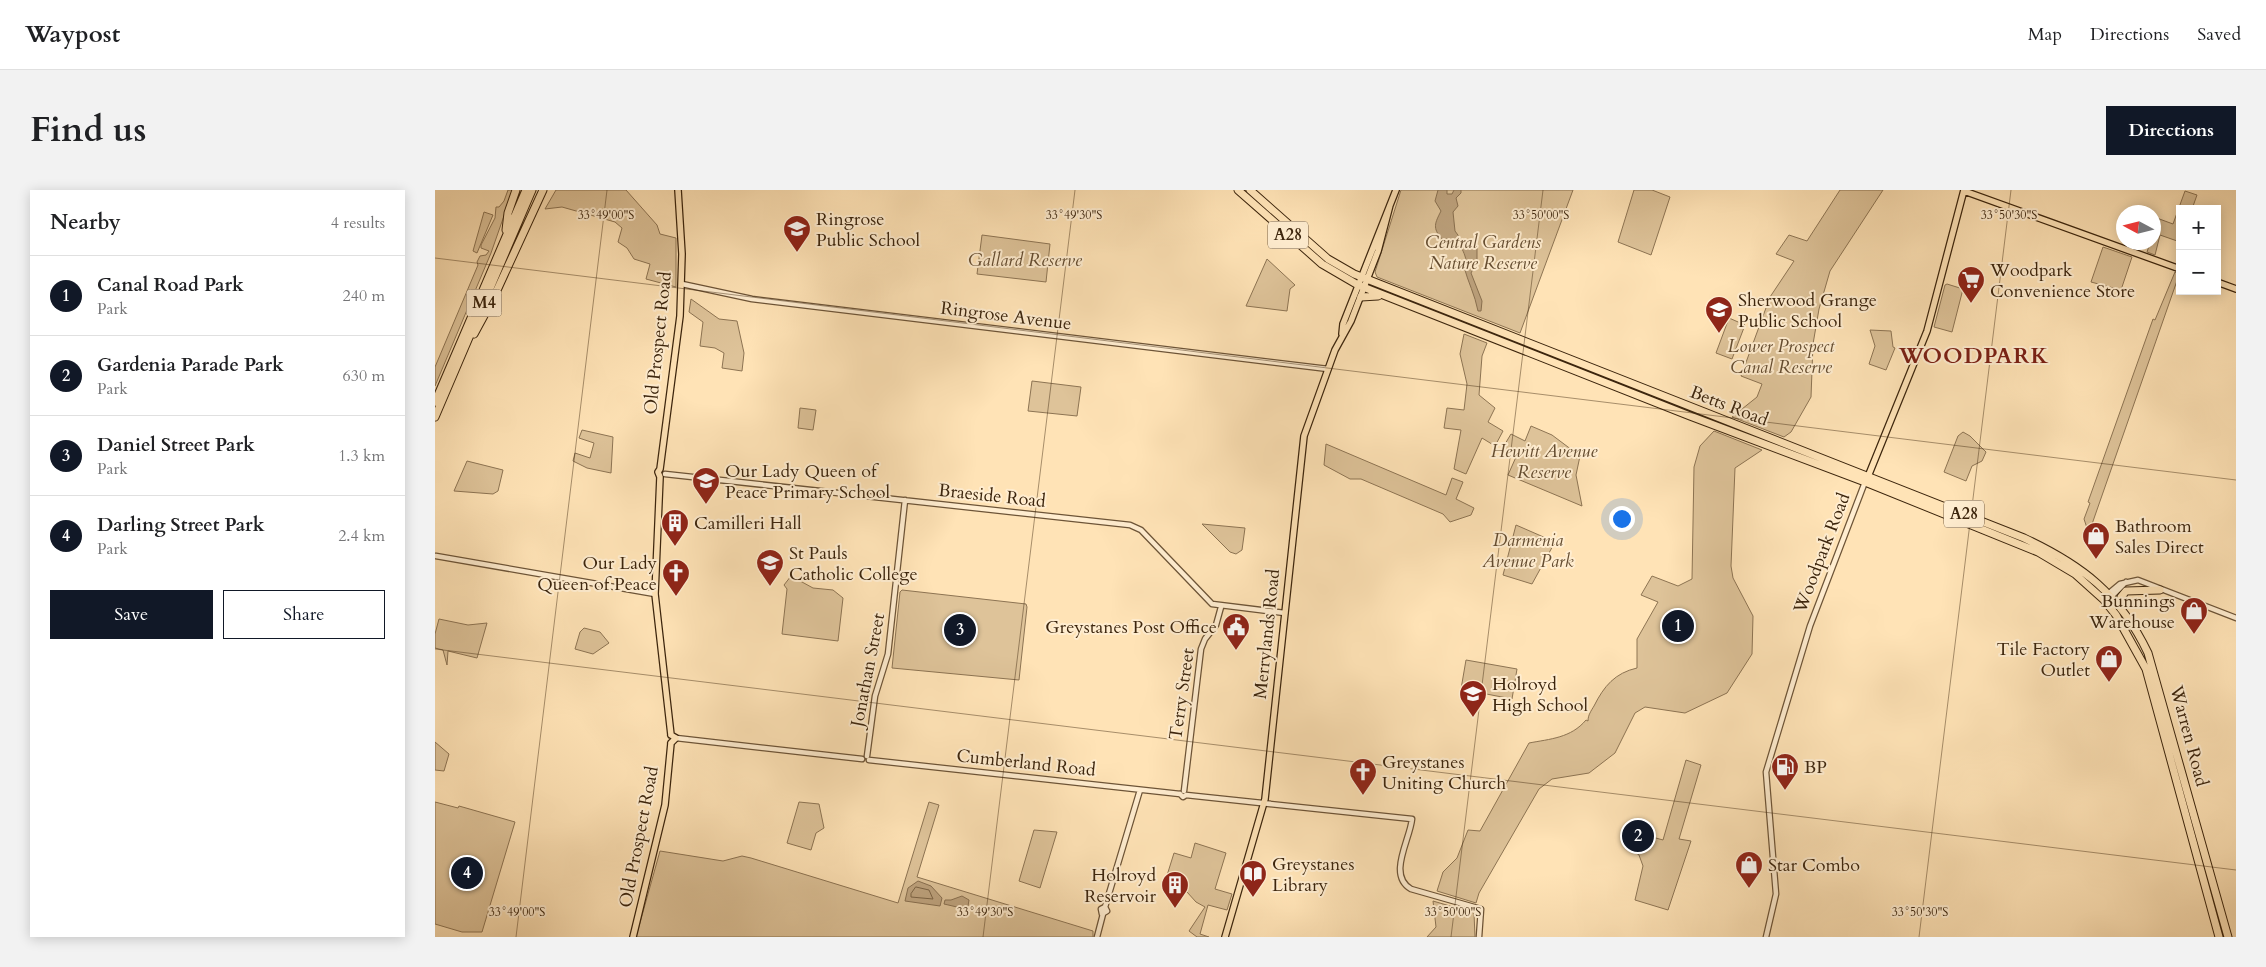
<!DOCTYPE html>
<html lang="en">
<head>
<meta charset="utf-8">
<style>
  :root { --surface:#fff; --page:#f2f2f2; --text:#202124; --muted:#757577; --line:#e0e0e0; --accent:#111827 }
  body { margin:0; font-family:Cardo,serif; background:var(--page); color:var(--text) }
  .controls { position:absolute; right:15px; top:15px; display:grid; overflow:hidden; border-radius:0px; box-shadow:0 2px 12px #0003 }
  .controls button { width:45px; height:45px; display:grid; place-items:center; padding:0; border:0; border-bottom:1px solid var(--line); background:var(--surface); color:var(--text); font:25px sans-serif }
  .compass { position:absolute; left:1681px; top:15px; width:45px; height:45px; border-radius:50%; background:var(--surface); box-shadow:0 2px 12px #0003; rotate:277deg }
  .you { position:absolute; left:1186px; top:328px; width:18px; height:18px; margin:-12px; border:4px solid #fff; border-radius:50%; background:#1a73e8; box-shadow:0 0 0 8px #1a73e833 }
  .badge { display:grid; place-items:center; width:32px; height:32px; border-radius:50%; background:var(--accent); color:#fff; font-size:16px; font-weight:700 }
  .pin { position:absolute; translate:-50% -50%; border:2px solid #fff; box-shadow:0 1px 5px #0006 }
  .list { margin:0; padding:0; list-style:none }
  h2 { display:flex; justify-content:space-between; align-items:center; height:65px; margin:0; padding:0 20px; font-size:21px }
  h2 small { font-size:16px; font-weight:400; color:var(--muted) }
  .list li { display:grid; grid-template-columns:32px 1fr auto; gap:15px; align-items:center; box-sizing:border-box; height:80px; padding:0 20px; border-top:1px solid var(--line) }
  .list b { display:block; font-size:19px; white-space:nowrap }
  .list p { margin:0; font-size:16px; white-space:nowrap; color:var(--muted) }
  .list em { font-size:16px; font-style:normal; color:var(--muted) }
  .actions { display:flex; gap:10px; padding:15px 20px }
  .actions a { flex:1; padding:11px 0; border:1px solid var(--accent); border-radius:0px; text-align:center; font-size:18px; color:var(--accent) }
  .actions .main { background:var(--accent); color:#fff }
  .map { position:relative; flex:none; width:1801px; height:747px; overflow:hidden; border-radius:0px }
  header { display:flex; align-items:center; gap:30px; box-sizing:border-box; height:70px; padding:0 25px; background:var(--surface); border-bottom:1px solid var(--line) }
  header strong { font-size:24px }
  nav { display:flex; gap:28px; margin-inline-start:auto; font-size:18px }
  .intro { display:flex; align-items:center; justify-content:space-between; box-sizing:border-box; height:120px; padding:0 30px }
  h1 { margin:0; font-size:35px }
  .button { padding:12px 22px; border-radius:0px; background:var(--accent); color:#fff; font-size:18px; font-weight:700 }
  main { display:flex; gap:30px; padding:0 30px }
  aside { flex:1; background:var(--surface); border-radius:0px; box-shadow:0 2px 12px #0003 }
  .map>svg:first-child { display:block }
  .green { fill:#dec399; stroke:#8d7453 }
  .water { fill:#bda27d; stroke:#897050 }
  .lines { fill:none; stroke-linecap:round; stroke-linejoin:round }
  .shore { stroke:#7c6445; stroke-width:1 }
  .minor-casing { stroke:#6d5437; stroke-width:7 }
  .major-casing { stroke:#3c250d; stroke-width:8 }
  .highway-casing { stroke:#3c250d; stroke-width:9 }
  .minor { stroke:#ffedd0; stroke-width:4.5 }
  .major { stroke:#ffe3b6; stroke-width:5.5 }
  .highway { stroke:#ffe3b6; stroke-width:7 }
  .ticks { fill:none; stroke:#3c250d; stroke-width:1; stroke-opacity:0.45 }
  .labels { text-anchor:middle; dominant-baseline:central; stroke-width:4; stroke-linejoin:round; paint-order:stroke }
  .shield { fill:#ffedd0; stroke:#766148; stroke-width:1 }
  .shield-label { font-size:16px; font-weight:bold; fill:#3c250d }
  .poi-label { font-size:18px; fill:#3c250d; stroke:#ffedd0; text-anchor:start }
  .park-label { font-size:18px; font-style:italic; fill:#644c30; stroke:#ffedd0 }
  .street-label { font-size:18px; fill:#3c250d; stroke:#ffedd0 }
  .district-label { font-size:22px; font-weight:bold; letter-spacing:1px; fill:#7a1f14; stroke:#ffedd0 }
  .ticks-label { font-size:12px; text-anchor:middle; fill:#3c250d; stroke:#ffedd0; stroke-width:4; stroke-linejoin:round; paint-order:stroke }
</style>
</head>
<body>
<header>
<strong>Waypost</strong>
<nav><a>Map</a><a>Directions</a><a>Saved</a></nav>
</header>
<div class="intro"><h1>Find us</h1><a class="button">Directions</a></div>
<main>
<aside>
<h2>Nearby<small>4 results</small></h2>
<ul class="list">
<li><span class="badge">1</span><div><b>Canal Road Park</b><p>Park</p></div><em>240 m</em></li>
<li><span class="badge">2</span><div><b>Gardenia Parade Park</b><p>Park</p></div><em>630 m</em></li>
<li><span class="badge">3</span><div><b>Daniel Street Park</b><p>Park</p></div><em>1.3 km</em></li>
<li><span class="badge">4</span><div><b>Darling Street Park</b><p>Park</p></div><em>2.4 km</em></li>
</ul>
<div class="actions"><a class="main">Save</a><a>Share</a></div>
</aside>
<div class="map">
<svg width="1801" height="747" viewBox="0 0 1801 747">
  <rect width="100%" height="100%" fill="#ffe3b6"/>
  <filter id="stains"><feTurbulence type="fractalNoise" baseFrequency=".004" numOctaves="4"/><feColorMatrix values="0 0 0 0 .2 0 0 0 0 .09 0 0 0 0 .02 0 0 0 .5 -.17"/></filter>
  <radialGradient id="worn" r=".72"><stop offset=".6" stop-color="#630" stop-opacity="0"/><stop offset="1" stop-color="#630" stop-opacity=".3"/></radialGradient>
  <!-- green -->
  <path class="green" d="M73,0H78L56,63L0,196V177L43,75L42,72L45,66L51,65L54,61L46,58V55L60,28L61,17H64L69,11Z
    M121,0H191L222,35L225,44L241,48V97L211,89L215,74L199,69L192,58L183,52L187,38L180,32L127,17L110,19Z
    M966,0H1138L1085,143L942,87L940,82Z
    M1199,0H1217L1235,7L1216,65L1183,52Z
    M1405,0H1448L1395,81L1384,119L1378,154L1376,207L1356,242L1349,247L1297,227L1322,207L1327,194L1306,186L1335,107L1359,71L1341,64L1354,45L1372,51Z
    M1750,1L1762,5L1757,19H1745V52L1725,45L1720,65L1712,62L1715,53L1718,52L1719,27L1738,34Z
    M49,22L58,25L42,63L38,61Z
    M547,45L615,54L611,92L542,84Z
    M1668,57L1697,67L1686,100L1656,92Z
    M832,69L860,95L855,99L852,121L811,116Z
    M1740,82L1744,85L1656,337L1652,338L1649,329L1655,313L1653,312L1718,129L1720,130Z
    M1512,94L1528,99L1517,142L1499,137L1510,95Z
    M256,109L284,129L302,131L309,163L307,181L287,178L289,163L280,158L265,156L268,132L254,122Z
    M1294,128L1310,135L1297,169L1281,163Z
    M1435,140L1456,141L1458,157L1460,158L1451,180L1434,174L1440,156Z
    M1029,144L1052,153L1047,166L1044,205L1060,218L1053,232L1068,241L1060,256L1047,248L1031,284L1019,279L1026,240L1009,238L1012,218L1029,220L1032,194L1025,164Z
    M597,191L646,197L642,226L593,221Z
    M365,218L381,220L378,240L363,238Z
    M1096,236L1117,245L1145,266L1141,285L1147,316L1073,285L1081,267L1067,259L1076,244L1090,251Z
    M147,240L178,247L176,283L152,278L138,271L140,263L155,268L159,253L144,248Z
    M1279,241L1327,260L1300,278L1296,376L1298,388L1318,426L1317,464L1292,503L1250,523L1210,517L1200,523L1180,563L1154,583L1117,589L1104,599L1044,703L1041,713L1002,701L1008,682L1022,668L1033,640L1045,641L1094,553C1115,549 1136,548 1151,530L1153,531C1153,525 1156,521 1159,516C1169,496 1180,483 1202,478V449L1223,412L1206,405L1217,386L1243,396L1257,389L1259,277L1265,256Z
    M1528,242L1535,246L1551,262L1547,271L1537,276L1531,291L1509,282L1523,246Z
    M891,254L1011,305L1017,288L1028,292L1021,309L1039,318L1036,325L1015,332L1008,324L926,289H915L889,275Z
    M32,271L68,280L63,301L58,304L19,301Z
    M767,334L810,338L807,360L801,364L795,362Z
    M1081,335L1120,352L1097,394L1068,385Z
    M356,386L378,398L398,400L408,408L403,451L347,444L352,399L349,395Z
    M467,400L591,414L592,417L584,490L457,478L465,402Z
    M4,429L33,435L52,433L42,468L13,461L12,475L8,460L0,458V444Z
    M149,438L165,442L174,453L158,464L140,459L145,442Z
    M1031,470L1082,479L1077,509L1026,499Z
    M0,552L14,564L9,581L0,580Z
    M1251,570L1266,575L1244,649L1256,651L1233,720L1200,710L1208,676L1204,665L1192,656L1196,641L1228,650Z
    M0,612L23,618L24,616L80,632L47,742H27L0,734Z
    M364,612L384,614L389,638L381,643L376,660L352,653Z
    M494,612L504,615L482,687L658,741V747H201L225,661L288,671L307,666L316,668L463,713Z
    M599,640L622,642L605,698L584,691Z
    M760,653L791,663L780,699L797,704L792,720L773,715L765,744L774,747H762L754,741L770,717L761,712L752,702L729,695L739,663L756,668Z
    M998,711L1039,723L1040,747H992L1001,737Z"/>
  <!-- water -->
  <path class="water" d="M1003,0H1012V4H1017L1019,0H1026V3L1021,8L1023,16L1018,22L1020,41L1028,52L1034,56L1039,55L1042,58V72L1036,83L1047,111L1046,121H1043C1040,105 1033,92 1029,77L1032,74C1029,59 1023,47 1007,49C997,38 1000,33 1006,21L1000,11Z
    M483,691L496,696L507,708L505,716L470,711L473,698Z
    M527,706L534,710L533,716L522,717L509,714L510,710H516Z"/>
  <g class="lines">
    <!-- shore -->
    <path class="shore" d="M481,697L494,700L498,709L476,707V704Z"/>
    <defs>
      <path id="minor" d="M247,94L317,109L893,179
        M230,284L695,335L706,340L777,414L850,423
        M1,366L220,404
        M1673,404L1685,394L1703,390L1801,428
        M1677,406L1691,392
        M241,548L427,569
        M432,566L440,506L453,464L470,310
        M434,570L745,604
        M749,601L766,459L770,449L781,435L786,417
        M745,604L748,607L751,605L977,629C975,650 952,685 976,699L1046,719L1044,747
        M670,717L666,719L667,724L672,721L670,717L705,600
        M662,747L668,724
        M1331,747L1341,704L1331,582L1375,436L1430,292"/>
      <path id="major" d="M1529,1L1745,79
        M1782,92L1801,99
        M907,144L908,134L961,0
        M1432,289L1492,141L1529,0
        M236,545L220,404L225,287L223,282L225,279L245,126L247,64L243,0
        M236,545L241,548L236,553
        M198,747L230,615L236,553
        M790,747L830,609L869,246L900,160L916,131L943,61L955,15"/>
      <path id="highway" d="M803,0L887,74L923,95L1255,226L1430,292L1603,362L1640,384L1669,410L1681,425L1711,479L1784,747
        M815,0L893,69L919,84L1589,348C1647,375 1685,404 1713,463L1793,747
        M71,40L73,23L81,0
        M926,107L943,106
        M39,144L58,109L108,0
        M0,212L91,0
        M0,227L97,0
        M1685,415L1686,407L1691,401L1725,400"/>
    </defs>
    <!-- minor casing -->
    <use href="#minor" class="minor-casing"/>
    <!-- major casing -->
    <use href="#major" class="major-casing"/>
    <!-- highway casing -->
    <use href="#highway" class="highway-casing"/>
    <!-- minor -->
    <use href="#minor" class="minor"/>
    <!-- major -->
    <use href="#major" class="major"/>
    <!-- highway -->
    <use href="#highway" class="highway"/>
  </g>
  <!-- ticks -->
  <path class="ticks" d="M0,68L1801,290M0,459L1801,680M81,747L172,0M548,747L640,0M1016,747L1108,0M1484,747L1576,0"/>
  <!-- icons -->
  <defs>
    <symbol id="school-pin" viewBox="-11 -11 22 30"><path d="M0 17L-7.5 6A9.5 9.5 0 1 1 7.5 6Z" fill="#8f2418" stroke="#ffedd0"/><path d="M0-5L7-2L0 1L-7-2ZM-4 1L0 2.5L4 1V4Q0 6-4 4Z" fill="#fff"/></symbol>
    <symbol id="supermarket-pin" viewBox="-11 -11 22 30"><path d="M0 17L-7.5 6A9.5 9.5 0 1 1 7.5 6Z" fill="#8f2418" stroke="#ffedd0"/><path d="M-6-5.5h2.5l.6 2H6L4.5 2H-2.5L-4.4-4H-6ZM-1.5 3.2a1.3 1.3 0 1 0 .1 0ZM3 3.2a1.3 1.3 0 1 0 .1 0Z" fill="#fff"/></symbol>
    <symbol id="building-pin" viewBox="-11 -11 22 30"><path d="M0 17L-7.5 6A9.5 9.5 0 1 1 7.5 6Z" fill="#8f2418" stroke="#ffedd0"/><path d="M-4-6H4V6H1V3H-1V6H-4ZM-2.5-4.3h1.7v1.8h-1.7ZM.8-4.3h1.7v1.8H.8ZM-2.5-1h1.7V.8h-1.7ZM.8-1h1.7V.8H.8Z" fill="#fff"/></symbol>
    <symbol id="shop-pin" viewBox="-11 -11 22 30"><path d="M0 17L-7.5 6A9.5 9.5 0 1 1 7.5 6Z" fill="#8f2418" stroke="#ffedd0"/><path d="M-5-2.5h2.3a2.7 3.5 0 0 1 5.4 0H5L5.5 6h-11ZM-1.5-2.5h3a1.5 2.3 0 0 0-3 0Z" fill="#fff"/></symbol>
    <symbol id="church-pin" viewBox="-11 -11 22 30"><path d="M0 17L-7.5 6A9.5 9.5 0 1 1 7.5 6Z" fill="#8f2418" stroke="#ffedd0"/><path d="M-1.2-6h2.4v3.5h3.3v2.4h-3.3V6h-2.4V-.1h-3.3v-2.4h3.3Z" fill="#fff"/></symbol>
    <symbol id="civic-pin" viewBox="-11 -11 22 30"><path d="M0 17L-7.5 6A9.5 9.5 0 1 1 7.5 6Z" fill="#8f2418" stroke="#ffedd0"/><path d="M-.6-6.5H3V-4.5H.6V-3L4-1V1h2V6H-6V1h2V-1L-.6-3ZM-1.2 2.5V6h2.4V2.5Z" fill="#fff"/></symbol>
    <symbol id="fuel-pin" viewBox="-11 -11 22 30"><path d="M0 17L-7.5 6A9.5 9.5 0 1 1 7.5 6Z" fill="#8f2418" stroke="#ffedd0"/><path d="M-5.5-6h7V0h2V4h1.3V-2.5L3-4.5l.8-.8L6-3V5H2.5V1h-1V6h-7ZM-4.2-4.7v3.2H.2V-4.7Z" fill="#fff"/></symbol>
    <symbol id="library-pin" viewBox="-11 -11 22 30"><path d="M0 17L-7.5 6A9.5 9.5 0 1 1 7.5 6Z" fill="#8f2418" stroke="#ffedd0"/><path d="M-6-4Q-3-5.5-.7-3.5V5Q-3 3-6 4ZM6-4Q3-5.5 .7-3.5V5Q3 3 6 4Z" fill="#fff"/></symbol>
  </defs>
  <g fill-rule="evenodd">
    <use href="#school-pin" x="346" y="23" width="32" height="43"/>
    <use href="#supermarket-pin" x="1520" y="74" width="32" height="43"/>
    <use href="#school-pin" x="1268" y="104" width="32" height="43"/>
    <use href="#school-pin" x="255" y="275" width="32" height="43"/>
    <use href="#building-pin" x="224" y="317" width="32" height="43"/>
    <use href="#shop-pin" x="1645" y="330" width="32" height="43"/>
    <use href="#school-pin" x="319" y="357" width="32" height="43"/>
    <use href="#church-pin" x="225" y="367" width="32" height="43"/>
    <use href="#shop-pin" x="1743" y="405" width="32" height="43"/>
    <use href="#civic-pin" x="785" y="421" width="32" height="43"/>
    <use href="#shop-pin" x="1658" y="453" width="32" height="43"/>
    <use href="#school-pin" x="1022" y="488" width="32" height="43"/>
    <use href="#fuel-pin" x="1334" y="561" width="32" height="43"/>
    <use href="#church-pin" x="912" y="566" width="32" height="43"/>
    <use href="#shop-pin" x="1298" y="659" width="32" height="43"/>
    <use href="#library-pin" x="802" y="668" width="32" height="43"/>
    <use href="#building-pin" x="724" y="679" width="32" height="43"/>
  </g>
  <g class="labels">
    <!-- shield labels -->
    <g class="shield">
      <rect x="833" y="31.5" width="40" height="27" rx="4"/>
      <rect x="31.5" y="99.5" width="35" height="27" rx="4"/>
      <rect x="1509" y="310.5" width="40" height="27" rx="4"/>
    </g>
    <g class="shield-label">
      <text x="853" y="45">A28</text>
      <text x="49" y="113">M4</text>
      <text x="1529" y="324">A28</text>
    </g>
    <!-- poi labels -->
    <g class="poi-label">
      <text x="381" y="29">Ringrose<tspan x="381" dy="21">Public School</tspan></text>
      <text x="1555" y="80">Woodpark<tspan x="1555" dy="21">Convenience Store</tspan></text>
      <text x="1303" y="110">Sherwood Grange<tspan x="1303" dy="21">Public School</tspan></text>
      <text x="290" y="281">Our Lady Queen of<tspan x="290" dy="21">Peace Primary School</tspan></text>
      <text x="259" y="333">Camilleri Hall</text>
      <text x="1680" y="336">Bathroom<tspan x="1680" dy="21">Sales Direct</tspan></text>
      <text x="354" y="363">St Pauls<tspan x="354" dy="21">Catholic College</tspan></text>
      <text x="222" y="373" text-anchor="end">Our Lady<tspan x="222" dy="21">Queen of Peace</tspan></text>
      <text x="1740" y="411" text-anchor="end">Bunnings<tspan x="1740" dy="21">Warehouse</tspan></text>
      <text x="782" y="437" text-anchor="end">Greystanes Post Office</text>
      <text x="1655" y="459" text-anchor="end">Tile Factory<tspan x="1655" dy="21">Outlet</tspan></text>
      <text x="1057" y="494">Holroyd<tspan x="1057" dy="21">High School</tspan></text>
      <text x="947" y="572">Greystanes<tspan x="947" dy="21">Uniting Church</tspan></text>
      <text x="1369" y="577">BP</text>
      <text x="837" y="674">Greystanes<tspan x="837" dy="21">Library</tspan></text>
      <text x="1333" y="675">Star Combo</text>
      <text x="721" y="685" text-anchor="end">Holroyd<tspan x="721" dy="21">Reservoir</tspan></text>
    </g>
    <!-- park labels -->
    <g class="park-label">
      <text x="1048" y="52">Central Gardens<tspan x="1048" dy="21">Nature Reserve</tspan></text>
      <text x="590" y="70">Gallard Reserve</text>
      <text x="1346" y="156">Lower Prospect<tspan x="1346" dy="21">Canal Reserve</tspan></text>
      <text x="1109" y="261">Hewitt Avenue<tspan x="1109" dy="21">Reserve</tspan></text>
      <text x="1093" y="350">Darmenia<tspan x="1093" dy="21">Avenue Park</tspan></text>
    </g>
    <!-- street labels -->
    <g class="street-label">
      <text transform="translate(571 126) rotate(7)">Ringrose Avenue</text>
      <text transform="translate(223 153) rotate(-84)">Old Prospect Road</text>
      <text transform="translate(1294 216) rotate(21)">Betts Road</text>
      <text transform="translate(557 306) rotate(6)">Braeside Road</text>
      <text transform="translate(1387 363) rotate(-69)">Woodpark Road</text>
      <text transform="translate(832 444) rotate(-84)">Merrylands Road</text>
      <text transform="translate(433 480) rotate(-79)">Jonathan Street</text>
      <text transform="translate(747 504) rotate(-82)">Terry Street</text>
      <text transform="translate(1754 546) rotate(75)">Warren Road</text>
      <text transform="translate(591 573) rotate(6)">Cumberland Road</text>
      <text transform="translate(204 647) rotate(-79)">Old Prospect Road</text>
    </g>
    <!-- district labels -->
    <g class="district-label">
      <text x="1539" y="166">WOODPARK</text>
    </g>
  </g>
  <g class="ticks-label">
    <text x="171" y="29">33°49'00"S</text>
    <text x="639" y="29">33°49'30"S</text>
    <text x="1106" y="29">33°50'00"S</text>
    <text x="1574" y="29">33°50'30"S</text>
    <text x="82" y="726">33°49'00"S</text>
    <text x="550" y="726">33°49'30"S</text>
    <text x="1018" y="726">33°50'00"S</text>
    <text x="1485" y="726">33°50'30"S</text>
  </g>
  <rect width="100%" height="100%" filter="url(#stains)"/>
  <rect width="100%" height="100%" fill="url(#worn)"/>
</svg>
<div class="controls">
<button>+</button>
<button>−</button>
</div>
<svg class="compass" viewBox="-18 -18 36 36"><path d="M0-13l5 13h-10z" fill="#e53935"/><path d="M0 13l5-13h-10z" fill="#757577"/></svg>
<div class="you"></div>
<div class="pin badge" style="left:1243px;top:436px">1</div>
<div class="pin badge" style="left:1203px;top:646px">2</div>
<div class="pin badge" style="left:525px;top:440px">3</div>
<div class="pin badge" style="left:32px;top:683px">4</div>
</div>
</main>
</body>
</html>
